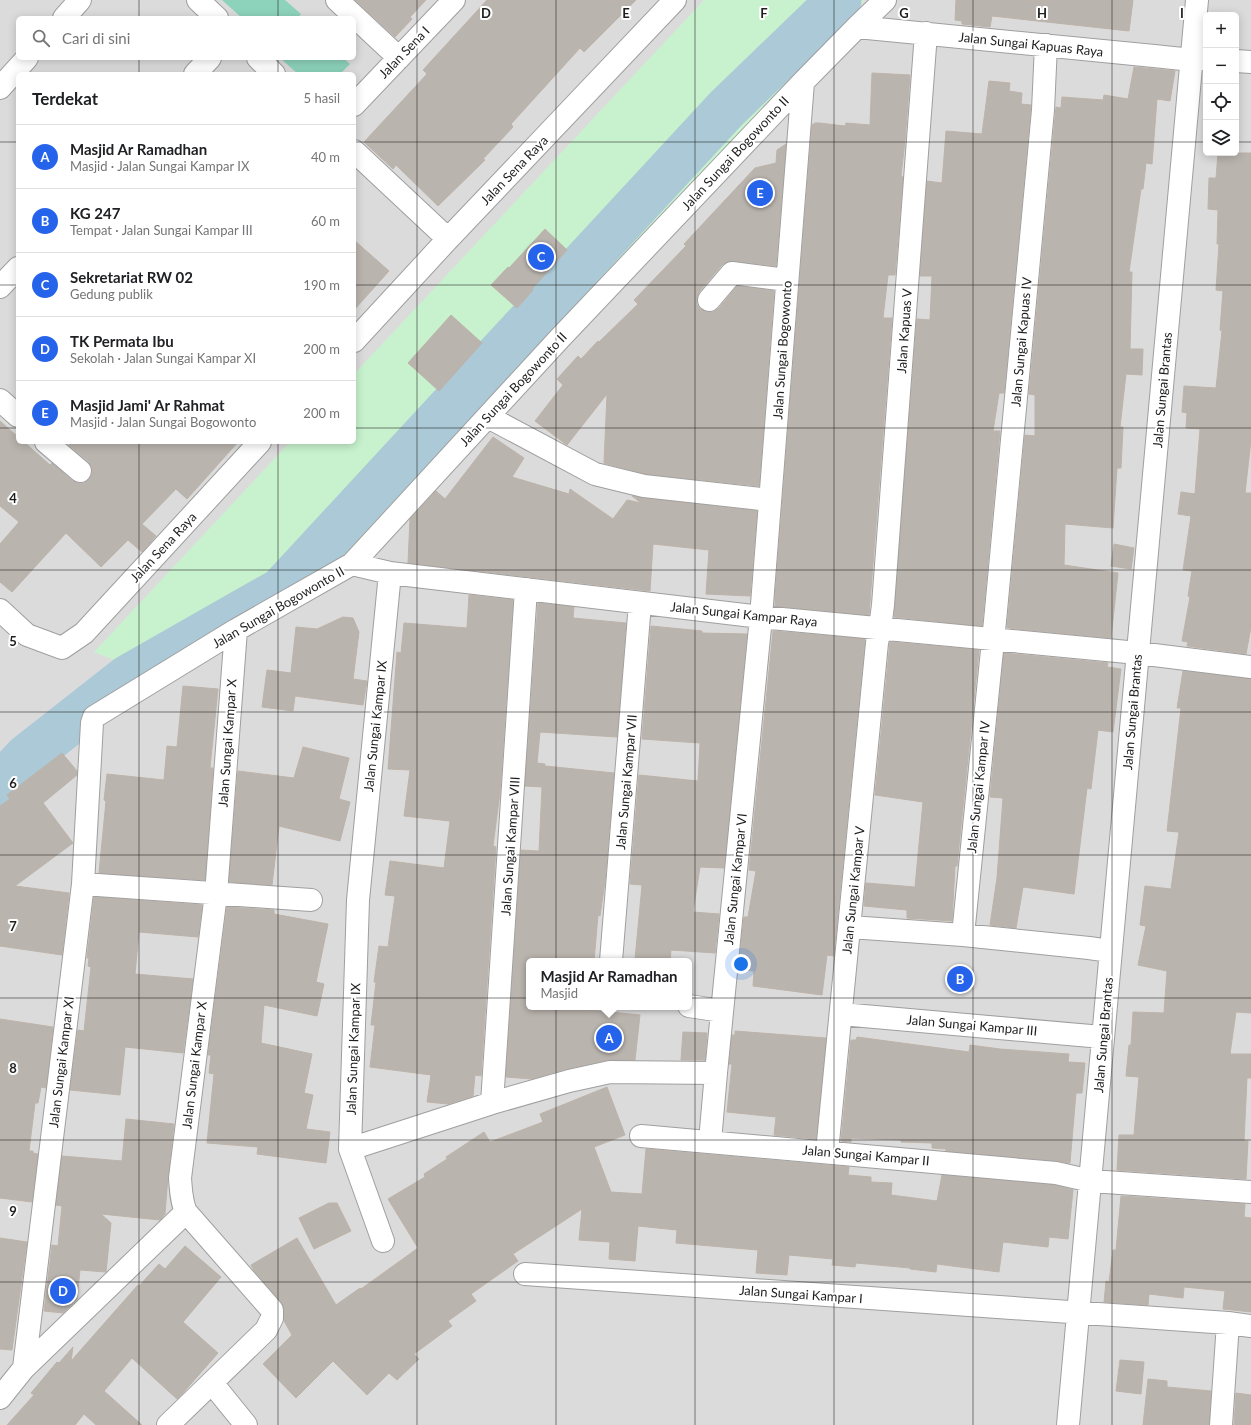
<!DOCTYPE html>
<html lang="id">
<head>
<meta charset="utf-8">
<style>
  :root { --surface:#fff; --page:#f2f2f2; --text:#202124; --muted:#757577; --line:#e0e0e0; --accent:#2563eb }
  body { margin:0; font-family:Lato,sans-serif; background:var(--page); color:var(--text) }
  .controls { position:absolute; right:12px; top:12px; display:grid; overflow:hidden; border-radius:6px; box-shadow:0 2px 10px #0003 }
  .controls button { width:36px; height:36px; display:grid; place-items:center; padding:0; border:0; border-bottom:1px solid var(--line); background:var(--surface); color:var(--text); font:20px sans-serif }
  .you { position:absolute; left:741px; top:964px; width:14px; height:14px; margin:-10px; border:3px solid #fff; border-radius:50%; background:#1a73e8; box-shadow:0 0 0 6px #1a73e833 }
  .badge { display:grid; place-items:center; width:26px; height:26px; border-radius:50%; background:var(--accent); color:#fff; font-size:13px; font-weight:700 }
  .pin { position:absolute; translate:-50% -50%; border:2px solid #fff; box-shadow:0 1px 4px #0006 }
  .popup { position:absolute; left:526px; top:958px; width:166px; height:52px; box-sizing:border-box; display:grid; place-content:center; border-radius:6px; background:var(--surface); filter:drop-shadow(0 1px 3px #0005); font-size:13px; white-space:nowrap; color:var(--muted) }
  .popup b { font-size:15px; color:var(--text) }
  .popup::after { content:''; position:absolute; left:50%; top:100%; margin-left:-8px; border:8px solid transparent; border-top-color:var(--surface) }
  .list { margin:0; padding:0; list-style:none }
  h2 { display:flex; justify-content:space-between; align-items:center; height:52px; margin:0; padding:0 16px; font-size:17px }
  h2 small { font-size:13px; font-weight:400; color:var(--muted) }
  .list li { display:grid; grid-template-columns:26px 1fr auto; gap:12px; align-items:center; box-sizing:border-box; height:64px; padding:0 16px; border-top:1px solid var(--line) }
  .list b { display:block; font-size:15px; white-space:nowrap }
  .list p { margin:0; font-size:13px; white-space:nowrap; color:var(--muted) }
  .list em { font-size:13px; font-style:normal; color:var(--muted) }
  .icon { flex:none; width:22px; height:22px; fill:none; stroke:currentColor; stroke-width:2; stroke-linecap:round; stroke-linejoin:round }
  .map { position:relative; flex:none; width:1251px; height:1425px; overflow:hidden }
  .search { position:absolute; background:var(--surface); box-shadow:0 2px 10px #0003; left:16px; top:16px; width:340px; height:44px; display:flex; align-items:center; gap:10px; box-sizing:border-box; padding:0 14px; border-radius:6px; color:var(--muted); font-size:15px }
  .panel { position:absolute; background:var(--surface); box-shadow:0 2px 10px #0003; left:16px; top:72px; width:340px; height:372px; border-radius:6px }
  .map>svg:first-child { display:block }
  .residential { fill:#dcdbdb; fill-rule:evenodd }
  .park { fill:#c7f2cd }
  .pitch { fill:#8dd3bc }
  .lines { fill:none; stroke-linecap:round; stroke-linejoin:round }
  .river { stroke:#abc9d6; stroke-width:45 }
  .building { fill:#bab4ae; stroke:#bdb3a9 }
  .minor-casing { stroke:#9f9f9f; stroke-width:24 }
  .minor { stroke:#fff; stroke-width:22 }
  .grid { fill:none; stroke:#1e1e1e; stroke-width:1; stroke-opacity:0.55 }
  .labels { text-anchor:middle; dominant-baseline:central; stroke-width:4; stroke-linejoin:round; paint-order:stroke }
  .street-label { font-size:13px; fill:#1e1e1e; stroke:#fff }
  .grid-label { font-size:13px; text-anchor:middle; font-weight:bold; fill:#1e1e1e; stroke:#fff; stroke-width:4; stroke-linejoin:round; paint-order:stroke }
</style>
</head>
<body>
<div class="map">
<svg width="1251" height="1425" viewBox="0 0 1251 1425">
  <rect width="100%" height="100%" fill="#edebe5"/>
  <!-- residential -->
  <path class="residential" d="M0,0H1251V1425H0ZM1206,15H1236V153H1206ZM18,18H354V58H18ZM18,74H354V442H18ZM529,961H689V1007H529Z"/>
  <!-- park -->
  <path class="park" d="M704,0H865L558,331L333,567L141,671L94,652L290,442H354V374Z"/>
  <!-- pitch -->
  <path class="pitch" d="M222,0H285L301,14L297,18H242Z
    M280,58H343L350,64L340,74H298Z"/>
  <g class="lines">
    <!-- river -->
    <path class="river" d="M0,785L26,757L128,677L281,590L726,109L839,0"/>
  </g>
  <!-- building -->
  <path class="building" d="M355,0H426L410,17L412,19L395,37Z
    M487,0H636L584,52L580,48L511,124L513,127L483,159L485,160L438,206L396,165L393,169L364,142L427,74L423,70Z
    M956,0H1133L1129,31L992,16L990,27L962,24V21L955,20Z
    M1134,67L1175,71L1170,101L1157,99L1152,164L1146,163L1143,189H1141L1129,272H1132L1130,349H1143L1142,375L1126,374L1120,427H1123L1121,468H1117L1113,528L1065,524L1064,565L1118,573L1111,638L1007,628L1025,435L1035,436V395L1029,394L1056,107L1061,108L1062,97L1103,100L1104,95L1128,99Z
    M872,73L910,75L905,141L901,176L903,177L895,275H888L883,318H892L869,615L775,606V597L812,125L815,123H819L845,126L846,123L870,125Z
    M989,81L1010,83L1009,91L1022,93L1021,104L1031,105L1004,393H999L993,431H1000L982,626L894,617L917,319L930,320L932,276H920L927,181L942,183L946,131L982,134Z
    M786,144L776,266L734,261L727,262L722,265L699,292L697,298V305L701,310L707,312H713L719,308L737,286L774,291L759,486L646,474L604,463L607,394L567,445L535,421L563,385L557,379L578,356L581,359L598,341L599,342L638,304L634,300L686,246L684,244L755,168L776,163L777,150Z
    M1218,153H1251V440L1245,493H1251V627L1246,654L1187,646L1188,642L1182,641L1190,597L1188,596L1192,571L1183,570L1191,516L1178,514L1181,492L1195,494L1200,429L1186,428L1187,413L1182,412L1184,386L1216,388L1222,331L1220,330L1223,291L1216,290L1219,244H1217L1218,210L1208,209L1209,178H1216Z
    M545,229L567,250L532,289L533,290L517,308L491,285L508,267L509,268Z
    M354,240L389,271L354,310Z
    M451,315L482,343L439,391L408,363Z
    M0,421L18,437V442H24L50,465L52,463L72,481L78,483H84L89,479L92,474V467L88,461L69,445L72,442H238L187,499L176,489L142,524L156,536L142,552L128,540L101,567L66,533L12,592L0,582V544L19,522L0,506Z
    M493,437L524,458L512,477L569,494L570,489L613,519L627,500L641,503L632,496L643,498L757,511L750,596L706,594L709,550L653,544L650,591L408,563L410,519L436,491L445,499Z
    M1114,544L1134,548L1131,569L1111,566Z
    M469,595L513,600L500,792L493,846L496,847L481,1076L475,1075L473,1096L448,1104L427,1102L431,1075L370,1067L375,1025H371L376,982H374L379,946L388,947L395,896L385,895L390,861L444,868L450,821L404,816L410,770L388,769L397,652L401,653L404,623L467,628Z
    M538,603L574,607L573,618L626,623L617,737L540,732L537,763L545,764V766L614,773L605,881L600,916L598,915L594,961H529V1007H560L640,1015L635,1060H607L566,1069L531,1079L506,1077L521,850L539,851L542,787L525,786Z
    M343,617L353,618L359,632L353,679L367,681L363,705L295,696L293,711L262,707L267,670L291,673L296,627L317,629Z
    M651,626L702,631V633L747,634L724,868L700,867L693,912L719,914L715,953L671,950L670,961L635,959L642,885L630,884L639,775L698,781L700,743L642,739Z
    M773,631L865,639L834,953V956L827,955L822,995L753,986L754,971L742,970L744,956L740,955L744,917H748L756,871L749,870Z
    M890,642L979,650L957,866H955L952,921L907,918V910L864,906L866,883L915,887L923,802L875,795Z
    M1004,653L1108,663L1107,667L1121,669L1113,732L1098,730L1091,789L1087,788L1074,894L1023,887L1016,928L990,925L997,878L1003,798L990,797Z
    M1183,671L1251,679V1013L1236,1012L1230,1054H1251V1078H1247L1244,1141H1248L1246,1179L1117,1170L1119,1135H1134L1139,1077L1126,1076L1129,1045H1131L1133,1012L1164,1013L1167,971L1138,965L1146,926L1140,925L1145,886L1171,889L1179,832L1167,831L1181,708H1177Z
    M183,686L218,689L210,768H213L205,880L99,873L106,801L104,800L107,774L164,780L167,746L177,747Z
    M303,747L349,758L339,799L350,802L340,841L279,826L272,885L229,882L238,771L294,778Z
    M62,753L77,771V775L43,803L73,843L15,886L69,893L62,955L0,946V806L10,799L7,795Z
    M94,897L202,905L198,937L139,932L135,974L193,979L183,1053L125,1047L120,1095L70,1090L78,1030L84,1031L91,967L88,966L89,958H87Z
    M227,907L274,910V914L328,924L316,982L324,984L317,1016L264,1005L261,1043L312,1054L304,1093L313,1095L306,1129L330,1132L326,1163L257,1154L258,1147L207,1143L214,1074L209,1073L211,1055H208Z
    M0,1019L53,1027L46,1088L41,1087L38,1103H35L29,1151H33V1153L38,1154L32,1202L0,1198Z
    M735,1031L826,1038L816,1139L774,1135L776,1117L727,1112L732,1064H729L732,1035H735Z
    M683,1032L707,1033L705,1060H681Z
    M857,1037L969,1052L970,1045L1000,1049L1069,1054L1068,1062L1085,1063L1082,1093H1076L1070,1163L1057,1161L946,1151V1149L932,1148V1143L901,1142V1140L851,1138V1142L841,1141L851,1040H856Z
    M607,1087L625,1135L594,1147L611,1192L642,1194L646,1149L849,1167L848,1175L871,1177V1182L892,1183L891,1195L937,1201L942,1175L1054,1185L1073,1190L1068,1239L1049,1237L1048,1247L1003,1242L999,1272L937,1264L936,1272L910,1269V1268L856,1263L855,1267L832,1265L833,1259L789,1255L787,1275L756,1273L758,1250L676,1243L677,1230L638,1226L635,1261L609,1259L610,1242L579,1240L582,1209L513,1254L518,1261L471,1294L476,1301L448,1321L452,1326L414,1354L419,1359L397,1380L389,1373L367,1395L333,1361L296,1398L263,1364L292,1335L284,1321V1310L281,1302L254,1271L251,1265L297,1238L336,1305L360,1288L361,1289L418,1248L388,1199L425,1177L424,1174L447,1159L446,1157L484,1132L490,1142L543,1122L540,1114Z
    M126,1119L174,1124L168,1176L165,1214L160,1220L101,1214L111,1223L106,1272L80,1270L77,1299L63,1313L44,1311L52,1245L58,1246L62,1206L56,1205L62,1156L122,1161Z
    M1121,1196L1245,1204L1244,1217L1251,1218V1312L1223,1309L1225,1291L1184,1287L1183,1298L1149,1294L1148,1305L1104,1302L1106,1281L1109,1282L1113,1250H1116Z
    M329,1203H337L351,1231L314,1249L299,1218Z
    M0,1238L27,1242L12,1350L0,1349Z
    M185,1246L221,1277L183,1322L218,1353L182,1394L177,1399L132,1358L104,1391L142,1425H96L84,1414L75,1425H7L34,1395L31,1393L57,1362L59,1363L73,1347L71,1361L138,1285L139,1286L159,1264L165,1269Z
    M1120,1360L1144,1362L1141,1394L1116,1391Z
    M1148,1379L1167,1381V1387L1211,1391L1209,1425H1143Z
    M1236,1393L1251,1395V1425H1234Z"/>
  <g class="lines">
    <defs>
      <path id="minor" d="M198,0L217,18
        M337,0L399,58
        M64,18L80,0
        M857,27L1154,56L1192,60L1206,59
        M258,58L274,74
        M1236,61L1251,62
        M195,74L210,58
        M0,88L27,58
        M354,105L454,0
        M354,151L448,239
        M0,287L18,268
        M709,300L732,273L787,280
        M354,341L448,239L675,0
        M0,400L18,416
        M488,417L595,474L644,486L770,500
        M46,442L80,471
        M352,564L390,573L761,617L1138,653L1251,667
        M0,610L27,635L62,648L84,633L260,442
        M83,884L311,900
        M850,927L963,935L1089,948L1110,951
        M963,935L995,621L1043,110L1046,45
        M611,961L640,603
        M689,1006L722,1011
        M841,1014L1102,1037
        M492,1103L526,589
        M641,1136L1056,1173L1091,1181L1251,1192
        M710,1141L716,1073L761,617L803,82
        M350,1149L492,1103L569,1081L610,1072L716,1073
        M827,1152L877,643L880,628L883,605L926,33
        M383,1241L350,1149L358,900L390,573
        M525,1274L1228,1323L1251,1326
        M24,1368L186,1212
        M212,1383L246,1425
        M0,1398L24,1368L83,884L92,723L94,717L236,630L352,564L560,338L803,82L857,27L885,0
        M168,1425L266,1330L272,1318V1310L186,1212C181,1201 181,1190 180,1178L216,894L236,630
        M1068,1425L1197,0
        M1221,1425L1228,1323"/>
    </defs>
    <!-- minor casing -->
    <use href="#minor" class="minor-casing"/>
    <!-- minor -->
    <use href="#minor" class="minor"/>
  </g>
  <!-- grid -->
  <path class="grid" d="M139,0V18M278,0V18M417,0V1425M556,0V1425M695,0V1425M834,0V1425M973,0V1425M1112,0V1425M139,58V74M278,58V74M0,142H18M354,142H1206M1236,142H1251M0,285H18M354,285H1251M0,428H18M354,428H1251M139,442V1425M278,442V1425M0,570H1251M0,712H1251M0,855H1251M0,998H1251M0,1140H1251M0,1282H1251"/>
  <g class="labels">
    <!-- street labels -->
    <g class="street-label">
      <text transform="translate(1031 44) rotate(6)">Jalan Sungai Kapuas Raya</text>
      <text transform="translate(404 52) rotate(-46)">Jalan Sena I</text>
      <text transform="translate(735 153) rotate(-47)">Jalan Sungai Bogowonto II</text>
      <text transform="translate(514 170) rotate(-46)">Jalan Sena Raya</text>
      <text transform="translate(904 331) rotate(-86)">Jalan Kapuas V</text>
      <text transform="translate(1021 342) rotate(-85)">Jalan Sungai Kapuas IV</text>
      <text transform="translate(782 350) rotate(-86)">Jalan Sungai Bogowonto</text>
      <text transform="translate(513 389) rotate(-47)">Jalan Sungai Bogowonto II</text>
      <text transform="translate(1162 390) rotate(-85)">Jalan Sungai Brantas</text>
      <text transform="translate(163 547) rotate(-47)">Jalan Sena Raya</text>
      <text transform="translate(278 607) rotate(-30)">Jalan Sungai Bogowonto II</text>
      <text transform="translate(744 614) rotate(6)">Jalan Sungai Kampar Raya</text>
      <text transform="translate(1132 712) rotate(-85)">Jalan Sungai Brantas</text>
      <text transform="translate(375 726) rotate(-84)">Jalan Sungai Kampar IX</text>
      <text transform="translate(227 743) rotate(-86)">Jalan Sungai Kampar X</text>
      <text transform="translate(626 782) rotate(-85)">Jalan Sungai Kampar VII</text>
      <text transform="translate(978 787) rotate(-84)">Jalan Sungai Kampar IV</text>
      <text transform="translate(510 846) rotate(-86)">Jalan Sungai Kampar VIII</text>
      <text transform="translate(735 879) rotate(-84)">Jalan Sungai Kampar VI</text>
      <text transform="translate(853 890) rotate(-84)">Jalan Sungai Kampar V</text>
      <text transform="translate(972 1025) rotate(5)">Jalan Sungai Kampar III</text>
      <text transform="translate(1103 1035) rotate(-85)">Jalan Sungai Brantas</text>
      <text transform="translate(353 1049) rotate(-88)">Jalan Sungai Kampar IX</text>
      <text transform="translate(61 1062) rotate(-83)">Jalan Sungai Kampar XI</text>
      <text transform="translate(194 1065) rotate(-83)">Jalan Sungai Kampar X</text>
      <text transform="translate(866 1155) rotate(5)">Jalan Sungai Kampar II</text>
      <text transform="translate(801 1294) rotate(4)">Jalan Sungai Kampar I</text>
    </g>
  </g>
  <g class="grid-label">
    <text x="486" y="18">D</text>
    <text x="626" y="18">E</text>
    <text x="764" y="18">F</text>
    <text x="904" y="18">G</text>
    <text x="1042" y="18">H</text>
    <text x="1182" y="18">I</text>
    <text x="13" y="503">4</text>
    <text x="13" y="646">5</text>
    <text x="13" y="788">6</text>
    <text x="13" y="931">7</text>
    <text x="13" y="1073">8</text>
    <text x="13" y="1216">9</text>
  </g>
</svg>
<div class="controls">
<button>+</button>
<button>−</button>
<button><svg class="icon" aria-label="locate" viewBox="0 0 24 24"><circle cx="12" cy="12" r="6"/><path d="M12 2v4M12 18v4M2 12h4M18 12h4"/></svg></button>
<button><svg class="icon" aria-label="layers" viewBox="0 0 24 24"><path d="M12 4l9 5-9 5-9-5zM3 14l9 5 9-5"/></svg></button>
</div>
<div class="you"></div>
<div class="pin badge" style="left:609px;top:1038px">A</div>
<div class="popup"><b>Masjid Ar Ramadhan</b>Masjid</div>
<div class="pin badge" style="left:960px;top:979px">B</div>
<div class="pin badge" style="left:541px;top:257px">C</div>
<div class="pin badge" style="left:63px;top:1291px">D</div>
<div class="pin badge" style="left:760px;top:193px">E</div>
<div class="search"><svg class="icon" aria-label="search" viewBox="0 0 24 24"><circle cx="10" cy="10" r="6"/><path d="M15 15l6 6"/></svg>Cari di sini</div>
<section class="panel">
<h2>Terdekat<small>5 hasil</small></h2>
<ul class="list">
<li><span class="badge">A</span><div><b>Masjid Ar Ramadhan</b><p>Masjid · Jalan Sungai Kampar IX</p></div><em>40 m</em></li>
<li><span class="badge">B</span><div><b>KG 247</b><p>Tempat · Jalan Sungai Kampar III</p></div><em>60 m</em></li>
<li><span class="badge">C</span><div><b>Sekretariat RW 02</b><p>Gedung publik</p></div><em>190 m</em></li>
<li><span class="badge">D</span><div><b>TK Permata Ibu</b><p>Sekolah · Jalan Sungai Kampar XI</p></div><em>200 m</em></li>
<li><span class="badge">E</span><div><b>Masjid Jami' Ar Rahmat</b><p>Masjid · Jalan Sungai Bogowonto</p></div><em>200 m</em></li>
</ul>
</section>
</div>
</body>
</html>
